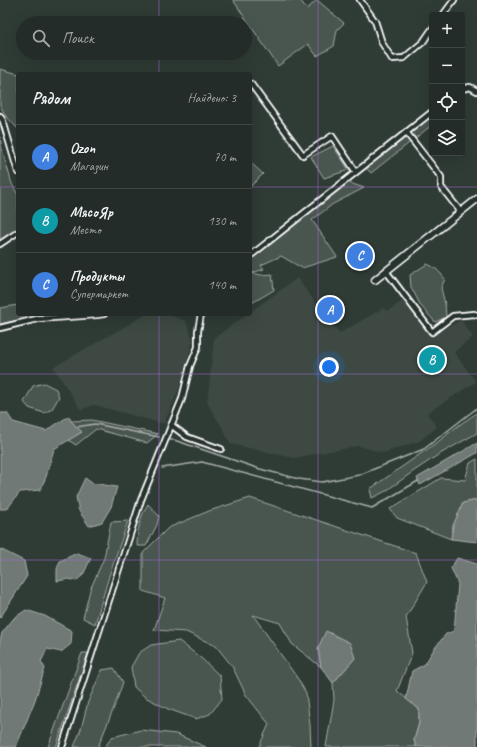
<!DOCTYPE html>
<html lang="ru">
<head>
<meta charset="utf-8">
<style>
  :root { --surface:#232c28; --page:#2b3430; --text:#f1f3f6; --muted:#a3a7a8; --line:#404845; --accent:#d93025 }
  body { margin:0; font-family:Caveat,sans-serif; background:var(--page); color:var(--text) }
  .controls { position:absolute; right:12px; top:12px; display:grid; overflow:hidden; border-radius:4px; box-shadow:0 4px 16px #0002 }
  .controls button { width:36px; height:36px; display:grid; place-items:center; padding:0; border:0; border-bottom:1px solid var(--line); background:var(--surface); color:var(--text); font:20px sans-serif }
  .you { position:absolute; left:329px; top:367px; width:14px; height:14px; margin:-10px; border:3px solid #fff; border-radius:50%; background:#1a73e8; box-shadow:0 0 0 6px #1a73e833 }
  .badge { display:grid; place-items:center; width:26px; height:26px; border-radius:50%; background:var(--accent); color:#fff; font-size:13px; font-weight:700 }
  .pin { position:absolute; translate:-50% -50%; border:2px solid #fff; box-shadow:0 1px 4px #0006 }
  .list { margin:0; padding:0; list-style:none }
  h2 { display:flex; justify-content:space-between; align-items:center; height:52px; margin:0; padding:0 16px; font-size:17px }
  h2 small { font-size:13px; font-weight:400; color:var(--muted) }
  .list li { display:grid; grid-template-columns:26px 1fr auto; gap:12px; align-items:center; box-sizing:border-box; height:64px; padding:0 16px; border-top:1px solid var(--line) }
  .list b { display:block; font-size:15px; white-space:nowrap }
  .list p { margin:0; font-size:13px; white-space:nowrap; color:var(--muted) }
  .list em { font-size:13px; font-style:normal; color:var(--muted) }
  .icon { flex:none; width:22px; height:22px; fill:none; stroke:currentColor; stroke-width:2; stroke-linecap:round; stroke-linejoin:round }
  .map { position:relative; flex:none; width:477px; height:747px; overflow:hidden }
  .search { position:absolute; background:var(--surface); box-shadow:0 4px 16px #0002; left:16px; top:16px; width:236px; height:44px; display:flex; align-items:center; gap:10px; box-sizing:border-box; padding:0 14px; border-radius:22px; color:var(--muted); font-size:15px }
  .panel { position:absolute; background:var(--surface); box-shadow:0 4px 16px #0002; left:16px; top:72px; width:236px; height:244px; border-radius:4px }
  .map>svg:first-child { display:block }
  .built { fill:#3c4842 }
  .green { fill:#4a544f; stroke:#a4aaa7 }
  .water { fill:#707975; stroke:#a9afac }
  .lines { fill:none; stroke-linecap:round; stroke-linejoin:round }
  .stream { stroke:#a9afac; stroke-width:1.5 }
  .street-casing { stroke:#fff; stroke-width:8 }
  .secondary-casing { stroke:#fff; stroke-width:9 }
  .street { stroke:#26332d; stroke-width:4.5 }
  .secondary { stroke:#26332d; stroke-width:6 }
  .grid { fill:none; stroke:#a36bd2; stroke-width:1; stroke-opacity:0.55 }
</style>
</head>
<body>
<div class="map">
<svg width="477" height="747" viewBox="0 0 477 747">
  <rect width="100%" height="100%" fill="#2f3b35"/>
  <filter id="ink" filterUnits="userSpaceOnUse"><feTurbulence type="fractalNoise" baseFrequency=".025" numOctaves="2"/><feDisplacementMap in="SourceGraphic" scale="8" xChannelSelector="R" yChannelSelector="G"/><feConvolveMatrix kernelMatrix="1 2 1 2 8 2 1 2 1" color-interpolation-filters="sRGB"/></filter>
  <g filter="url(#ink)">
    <!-- built -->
    <path class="built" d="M297,278L331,323L340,333L383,308L388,311L405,299L433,335L461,320L473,337L454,352L476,382L427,413L437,427L420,441L383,453L359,446L294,458L230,444L223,429L207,403L214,338L247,314H250V312Z
      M147,314H167L186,321L193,340L179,389L164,424L94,405L81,410L53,367Z"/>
    <!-- green -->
    <path class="green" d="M233,0H300L307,9L317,0L344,23L337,30L334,46L317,56L308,44L278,66Z
      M0,69L19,74L18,129L5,115L0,105Z
      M432,116V125L371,173L366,168Z
      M0,137L2,149L12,184L18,195V229L0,240Z
      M333,146L349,170L324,178L311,157Z
      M250,162L263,174L250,187Z
      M347,182L364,188L333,204L312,220L337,257L302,268L281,256L261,265L264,269L252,273L261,275L272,274L274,290L250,304V259Z
      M427,264C435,267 440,272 445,279L441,288L445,304L446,317L435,322L421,306L411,287L410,275Z
      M18,305V314H40V315L0,324V308Z
      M44,383L56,389L59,397L52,409L44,413L29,408L24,402L33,386Z
      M477,413V433L438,455L414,471L386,491L372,498L370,489L439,441L459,425Z
      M92,420L158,434L147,443L96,429L76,445L68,440L82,432L71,421Z
      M477,459V500L463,503L453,526L451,539L397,518L390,509L441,478L465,480L470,463Z
      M250,498L416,553L427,582L406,617L412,653L397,691L419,709V723L414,740L416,747H326L334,700L333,683L355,658L318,648L321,667L292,644L280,623L253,615L298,679L306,693L310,725L311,747H259L269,724L246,695L232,666L216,646L186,632L154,630L165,598L143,591V553L168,528L209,511Z
      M148,504L159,516L157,525L146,546H137C137,532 140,516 148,504Z
      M128,521L109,576L95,624L83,618L90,590L104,558L111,522Z
      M179,641L202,659L220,676L222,699L210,714L196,719L168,709L145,697L134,687L131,667L139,653L151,645Z
      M82,653H88L56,747H48Z
      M114,668L123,682L115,705L98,747H74L81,729L88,702L102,670Z
      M141,730L176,734L206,747H105L112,737Z"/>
    <!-- water -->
    <path class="water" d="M0,413H7L13,422L46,431L69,416L71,421L82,432L54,449L46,477L40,490L20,492L7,509H0Z
      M477,443V453L420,485L417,478Z
      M85,478L92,483L117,487L111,507L102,522L89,526L79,511L76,497Z
      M477,500V542L451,539L453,526L463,503Z
      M0,549L24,561L27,576L0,618Z
      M77,553L91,558L83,575L76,581L69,579L57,581V569L60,561Z
      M457,558L477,564V747H416L414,740L419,723V709L406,699L412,671L425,664L434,649L446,634L454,631L458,584L451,568Z
      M26,610L45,616L72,631L71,644L61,652L47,649L41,662L45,668L35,700L16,747H0V641L2,633L14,618Z
      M326,631L350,643L355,658L333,683L321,667L318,648Z"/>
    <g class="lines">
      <!-- stream -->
      <path class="stream" d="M76,427L95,424L159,437
        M169,440H174L260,469L299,479L322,482L359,475L424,449L477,408
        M162,468L202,462L372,508L418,481"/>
      <defs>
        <path id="street" d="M360,0L375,21L382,43L392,59L404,58L423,42L432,29
          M443,15L454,0
          M251,84L303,155L332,136L356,172
          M462,89L470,87L477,91
          M0,116L3,121L18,172
          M406,132L441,177V187L461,212
          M0,244L18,232
          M250,256L432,112
          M386,271L432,332L453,316L474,314L477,315
          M0,328L37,319L97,315L104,314
          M171,425L187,437L221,449
          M62,747L141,500L182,399L190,366L198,347V331L201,314"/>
        <path id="secondary" d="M375,280L477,199"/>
      </defs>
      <!-- street casing -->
      <use href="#street" class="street-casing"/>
      <!-- secondary casing -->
      <use href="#secondary" class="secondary-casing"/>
      <!-- street -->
      <use href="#street" class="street"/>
      <!-- secondary -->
      <use href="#secondary" class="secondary"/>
    </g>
  </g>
  <!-- grid -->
  <path class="grid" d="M159,0V23M318,0V747M159,53V74M0,187H18M250,187H477M159,314V747M0,374H477M0,560H477"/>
</svg>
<div class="controls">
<button>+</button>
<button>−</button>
<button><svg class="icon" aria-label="locate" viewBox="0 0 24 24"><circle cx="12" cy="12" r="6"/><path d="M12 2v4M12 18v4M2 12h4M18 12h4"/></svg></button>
<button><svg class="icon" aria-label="layers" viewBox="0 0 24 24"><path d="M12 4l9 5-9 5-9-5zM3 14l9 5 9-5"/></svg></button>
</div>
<div class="you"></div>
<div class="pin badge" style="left:330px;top:310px;background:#3f7fe0">A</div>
<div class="pin badge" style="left:432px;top:360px;background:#0f9aa8">B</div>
<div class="pin badge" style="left:360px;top:256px;background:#3f7fe0">C</div>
<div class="search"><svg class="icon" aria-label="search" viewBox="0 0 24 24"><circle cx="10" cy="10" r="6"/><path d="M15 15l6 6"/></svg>Поиск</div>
<section class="panel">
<h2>Рядом<small>Найдено: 3</small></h2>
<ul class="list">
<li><span class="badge" style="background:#3f7fe0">A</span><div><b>Ozon</b><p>Магазин</p></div><em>70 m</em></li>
<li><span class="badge" style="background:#0f9aa8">B</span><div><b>МясоЯр</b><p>Место</p></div><em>130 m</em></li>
<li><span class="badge" style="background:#3f7fe0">C</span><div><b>Продукты</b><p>Супермаркет</p></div><em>140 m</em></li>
</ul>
</section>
</div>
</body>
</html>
